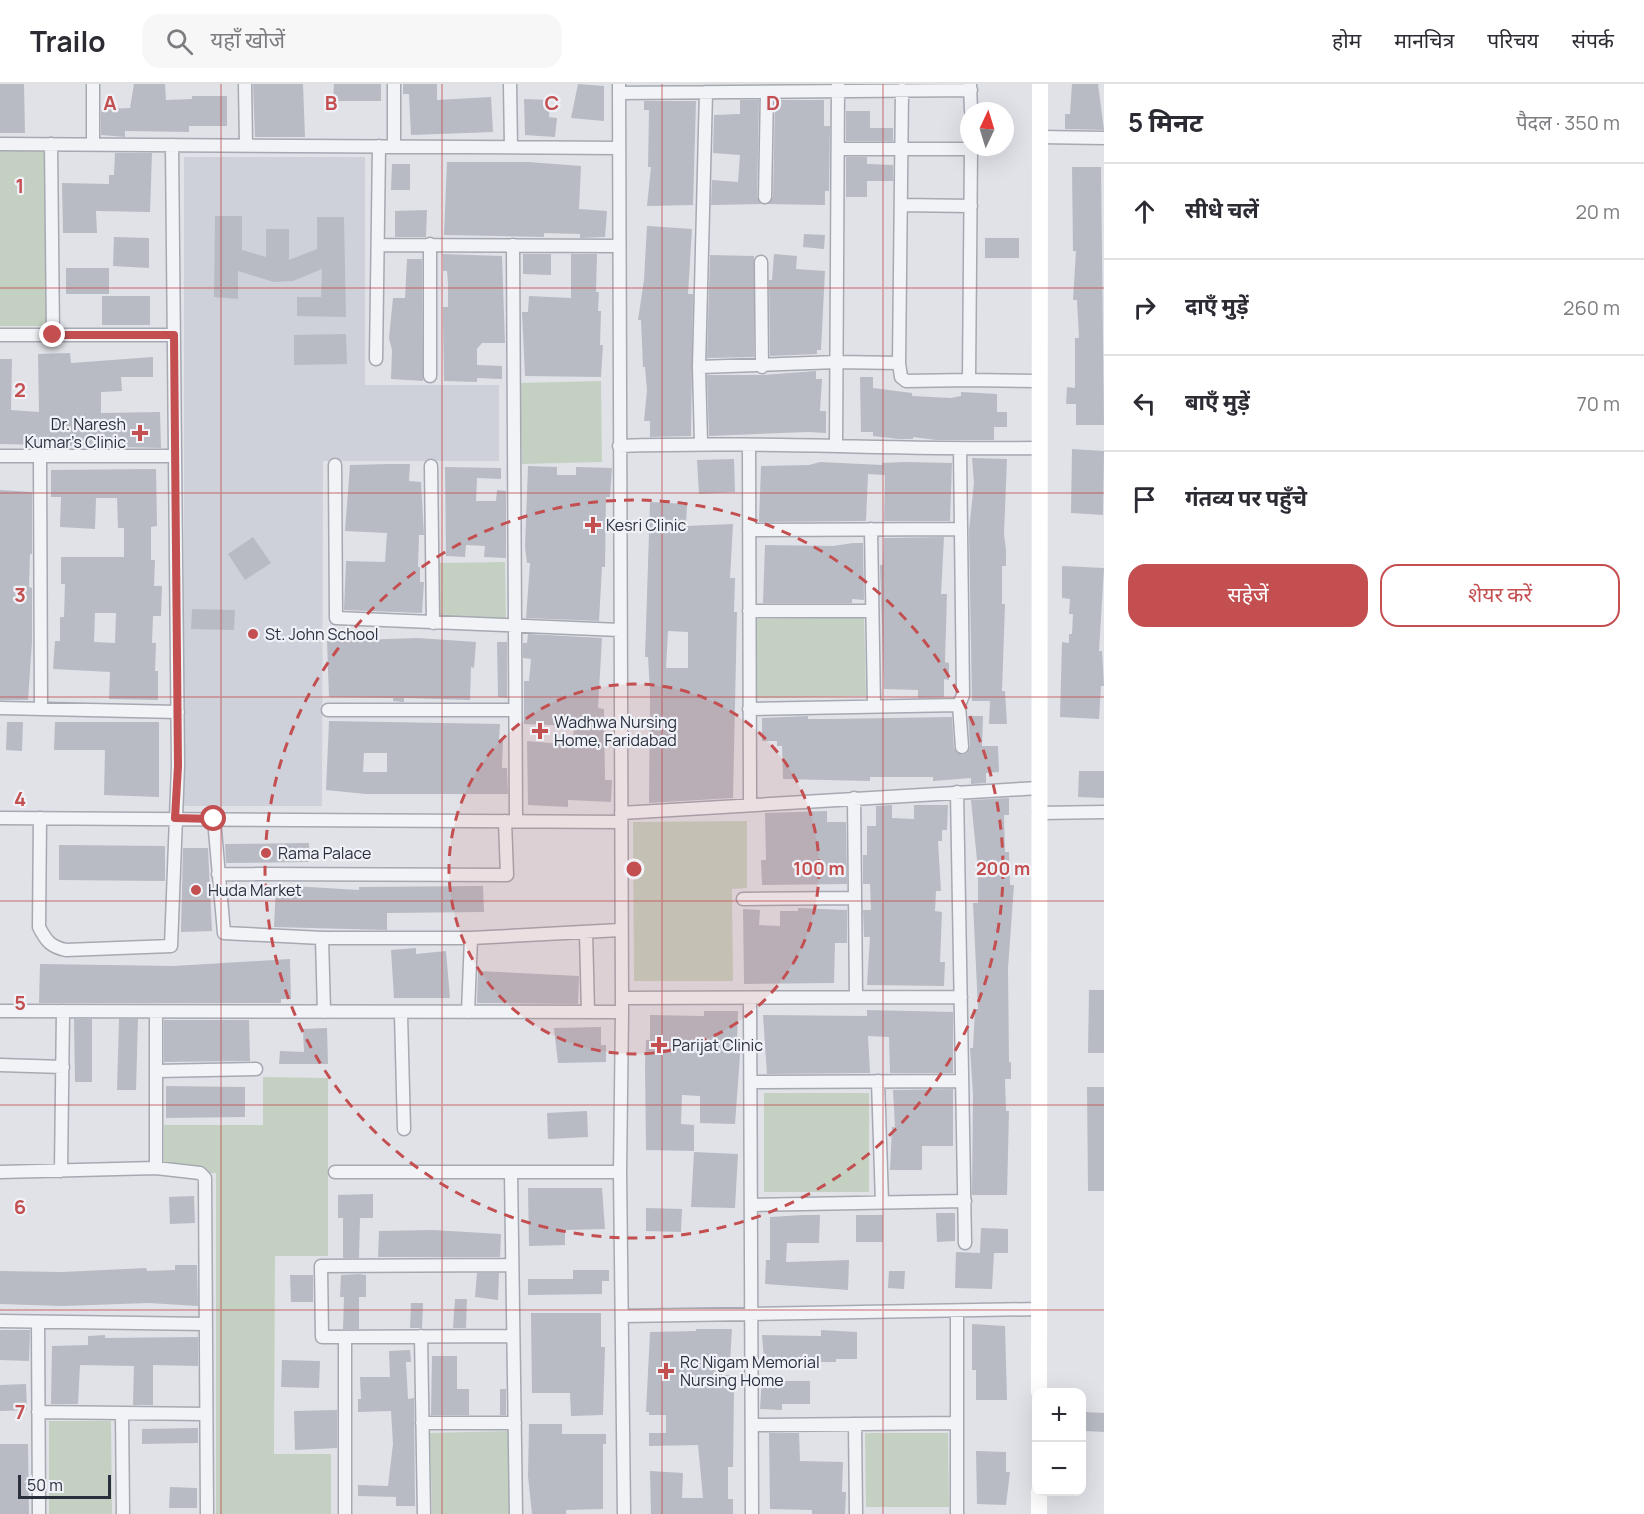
<!DOCTYPE html>
<html lang="hi">
<head>
<meta charset="utf-8">
<style>
  :root { --surface:#fff; --page:#f7f7f7; --text:#2b2b33; --muted:#7c7c81; --line:#e1e1e2; --accent:#c34f51 }
  body { margin:0; font-family:Manrope,"Noto Sans Devanagari",sans-serif; background:var(--page); color:var(--text) }
  .controls { position:absolute; right:18px; bottom:18px; display:grid; overflow:hidden; border-radius:12px; box-shadow:0 6px 24px #0002 }
  .controls button { width:54px; height:54px; display:grid; place-items:center; padding:0; border:0; border-bottom:2px solid var(--line); background:var(--surface); color:var(--text); font:30px sans-serif }
  .compass { position:absolute; left:960px; top:18px; width:54px; height:54px; border-radius:50%; background:var(--surface); box-shadow:0 6px 24px #0002; rotate:4deg }
  .scale { position:absolute; left:18px; bottom:15px; width:93px; box-sizing:border-box; padding-left:6px; border:3px solid #2a2f3e; border-top:0; font-size:16px; line-height:21px; white-space:nowrap; color:#2a2f3e; -webkit-text-stroke:4px #eff1f6; paint-order:stroke }
  .stop { position:absolute; width:18px; height:18px; margin:-14px; border:4px solid #c34f51; border-radius:50%; background:#fff }
  .stop.end { background:#c34f51; border-color:#fff; box-shadow:0 2px 6px #0008 }
  .list { margin:0; padding:0; list-style:none }
  h2 { display:flex; justify-content:space-between; align-items:center; height:78px; margin:0; padding:0 24px; font-size:26px }
  h2 small { font-size:20px; font-weight:400; color:var(--muted) }
  .list li { display:grid; grid-template-columns:39px 1fr auto; gap:18px; align-items:center; box-sizing:border-box; height:96px; padding:0 24px; border-top:2px solid var(--line) }
  .list b { display:block; font-size:22px; white-space:nowrap }
  .list em { font-size:20px; font-style:normal; color:var(--muted) }
  .actions { display:flex; gap:12px; padding:18px 24px }
  .actions a { flex:1; padding:14px 0; border:2px solid var(--accent); border-radius:18px; text-align:center; font-size:21px; color:var(--accent) }
  .actions .main { background:var(--accent); color:#fff }
  .icon { flex:none; width:33px; height:33px; fill:none; stroke:currentColor; stroke-width:2; stroke-linecap:round; stroke-linejoin:round }
  .map { position:relative; flex:none; width:1104px; height:1430px; overflow:hidden }
  header { display:flex; align-items:center; gap:36px; box-sizing:border-box; height:84px; padding:0 30px; background:var(--surface); border-bottom:2px solid var(--line) }
  header strong { font-size:28px }
  nav { display:flex; gap:33px; margin-inline-start:auto; font-size:21px }
  .search { width:420px; height:54px; background:var(--page); display:flex; align-items:center; gap:15px; box-sizing:border-box; padding:0 21px; border-radius:18px; color:var(--muted); font-size:22px }
  main { display:flex }
  aside { flex:1; background:var(--surface) }
  .map>svg:first-child { display:block }
  .built { fill:#ced1da }
  .green { fill:#c4d1c2 }
  .building { fill:#b8bbc4; fill-rule:evenodd }
  .lines { fill:none; stroke-linecap:round; stroke-linejoin:round }
  .street-casing { stroke:#a6a9b2; stroke-width:15 }
  .street { stroke:#f2f3f6; stroke-width:12 }
  .secondary { stroke:#fff; stroke-width:16 }
  .route { stroke:#c34f51; stroke-width:8 }
  .grid { fill:none; stroke:#c34f51; stroke-width:1.5; stroke-opacity:0.55 }
  .ring { fill:none; stroke:#c34f51; stroke-width:3; stroke-dasharray:10 8 }
  .poi-dot { fill:#c34f51; stroke:#eff1f6; stroke-width:2 }
  .labels { text-anchor:middle; dominant-baseline:central; stroke-width:4.5; stroke-linejoin:round; paint-order:stroke }
  .poi-label { font-size:16px; fill:#2a2f3e; stroke:#eff1f6; text-anchor:start }
  .grid-label { font-size:20px; text-anchor:middle; font-weight:bold; fill:#c34f51; stroke:#eff1f6; stroke-width:4.5; stroke-linejoin:round; paint-order:stroke }
  .centre { fill:#c34f51; stroke:#eff1f6; stroke-width:3 }
  .ring-label { font-size:18px; text-anchor:middle; font-weight:bold; fill:#c34f51; stroke:#eff1f6; stroke-width:4.5; stroke-linejoin:round; paint-order:stroke }
</style>
</head>
<body>
<header>
<strong>Trailo</strong>
<div class="search"><svg class="icon" aria-label="search" viewBox="0 0 24 24"><circle cx="10" cy="10" r="6"/><path d="M15 15l6 6"/></svg>यहाँ खोजें</div>
<nav><a>होम</a><a>मानचित्र</a><a>परिचय</a><a>संपर्क</a></nav>
</header>
<main>
<div class="map">
<svg width="1104" height="1430" viewBox="0 0 1104 1430">
  <rect width="100%" height="100%" fill="#e0e2e8"/>
  <!-- built -->
  <path class="built" d="M184,73H365V301H499V377H323L322,722H184Z"/>
  <!-- green -->
  <path class="green" d="M0,67H47L46,242H0Z
    M601,297L602,378L522,380L520,299Z
    M505,478L506,537H439V479Z
    M864,533L866,612L757,614L756,535Z
    M747,737V804L732,805L733,897H634L633,738Z
    M263,993L328,994V1172H275L274,1370H331V1430H216V1089H164V1041H263Z
    M764,1009H869V1108H764Z
    M49,1337H111L112,1430H49Z
    M509,1347L511,1430H432L430,1349Z
    M865,1349H948L949,1423H866Z"/>
  <!-- building -->
  <path class="building" d="M0,0H24L25,49H0Z
    M134,0H165L166,16L192,15V12H227V42H189V48L125,47V53L101,51V25L130,24Z
    M253,0H303L305,53H255Z
    M334,0H381V17H333Z
    M403,0H437V16L491,13L493,48L411,51L409,10H403Z
    M578,0L604,2V37L571,34Z
    M1072,0H1098L1104,46L1065,45V30H1070Z
    M524,15L550,16L549,33L557,34L555,53L525,51Z
    M740,16H759L757,113L762,120L711,121L712,96L738,98L740,71L713,69L714,31L740,30Z
    M775,16H824V42H830L829,107H825V121L768,120L773,113Z
    M644,17H696L693,121L647,122L651,83H648L649,26H644Z
    M846,27H870V44H893V57H846Z
    M115,69H152L150,128L96,127L97,149H63L62,99L109,100V91H114Z
    M846,73H867V80L893,81V97H867V113H846Z
    M447,78H528L581,82L579,125L607,127L605,153L580,154V150L544,149V153L444,151Z
    M392,80H410V106H391Z
    M1072,83H1101L1104,341H1076V320H1066L1067,303L1075,304V254H1079L1077,216H1073L1076,167H1073Z
    M427,126L426,153H395V127Z
    M215,132H242V166L266,173V145H289V176L317,165V133H344L346,233L297,232V213H321L322,185L293,197L274,198L238,187V215L214,213Z
    M647,142L692,145L688,210H693L691,352L650,353V337H644L647,306L645,283H643L641,236H638L644,196Z
    M804,150L825,151L824,165L803,163Z
    M114,153L149,154V184L113,182Z
    M985,154H1019V174H985Z
    M443,170L502,172L505,259H482L477,265V281L502,282V295L477,294V298L444,297L443,236V223H448V200L447,187H443Z
    M523,170H551V191L523,190Z
    M571,170H597L596,208H599L598,227H601L600,261H603L601,293L525,292L522,228H528L529,212L571,214Z
    M774,170L797,172L796,185L825,187L821,266H817V270L770,272L769,196H772Z
    M710,171L754,172V273L707,274Z
    M407,175H422L423,297L391,295L392,266L389,254L393,214H405Z
    M66,184H109V210H66Z
    M102,212H150V241H102Z
    M346,250L347,280L294,281V251Z
    M70,269L71,279L153,273V293H121L122,307L101,308V329L160,328L161,364L0,360V275H12L11,326L39,328L38,270Z
    M816,287V295H822L820,327H826V349L808,348L709,352L707,291H763Z
    M860,293H873V304L912,309V312L951,314L961,312V308L997,310V328H1007V343H994V356H936L913,353V355H899L873,352V348H861Z
    M1072,365L1104,367L1103,431L1071,429Z
    M972,374L1007,375L1004,450L1006,466V482H1002V520H1005L1002,607H1005L1007,640H989L990,617H972L969,446L974,399Z
    M734,375L735,408L699,410L697,376Z
    M820,378L882,381V379L905,378L952,379L950,437H884L885,391L868,390L866,437L759,438L761,382L809,381Z
    M388,380H410L409,397L421,398L424,451H419L418,483H420V498H424L422,529L344,526L346,477L385,478L387,449L345,447L350,381Z
    M528,382L557,383V391H576V383L612,384L610,413H606L605,483H602L599,537L526,534L530,479H527L525,463Z
    M445,383L501,384V395L477,394L476,417H496L497,406L506,407V474L484,473L485,462L466,461L465,473L446,472Z
    M156,385L157,442L151,443V476H155L154,502H162L161,532H153L152,559H156L155,587H158V616L109,615L110,588L53,585L55,557H60V533H64L65,500H61V473H124V444H118L117,414H96L95,445L60,443L61,413H51V386ZM95,529H116L115,559L94,558Z
    M0,406L32,408V470H30L29,503L32,504V558L28,616H0Z
    M650,418L687,420L686,442L733,440L730,494H735L734,528H737L733,714L649,719L650,608L648,573H645ZM668,547L688,548V584H666Z
    M253,453L271,479L245,496L228,470Z
    M944,453L941,510H947L945,578L949,579V596L944,595V613L918,614V606L884,605L880,481H883L884,454Z
    M853,459H863L864,516L852,515V519H763L765,461L833,462Z
    M1062,482L1104,484L1099,567H1102L1104,602H1101L1099,635L1060,633L1062,558L1069,559V550H1072L1073,530H1069L1070,515L1062,514Z
    M192,525L235,526L234,546L191,545Z
    M528,550L602,554L598,624L604,625L605,696H612L611,718L568,716V723L528,721L527,657L573,661L574,642L524,640V597H529L531,575L523,574V559H527Z
    M418,554L476,558L474,584L471,583L470,616L404,614V618L393,617V614L329,613L327,557Z
    M497,558H507V614L498,613Z
    M808,632V635H828L952,633L954,664L962,671L967,669L970,663L968,632H983L982,662H998L999,688L986,689V699L971,700V694L933,697V693H870V697L783,695L782,662H777V657H762V634Z
    M329,637L500,640L499,655H503L502,684H507L508,710H366L326,706ZM364,669H387V688H363Z
    M7,638H23L22,667L6,666Z
    M55,638H159V713L104,711L105,666H54Z
    M1079,687H1104V714L1078,713Z
    M1009,714V731H1004L1005,768H1009L1010,801H1014L1008,884L1009,978H1011V995H1005L1006,1027H1009L1007,1111H972L973,1010L970,964H973L975,925H978L973,819H978V786L971,716Z
    M892,721V734L914,735V721H948L947,746H942V757H938L941,807H936L935,827L942,828L940,878H945L944,902L867,901L870,853H864L863,826H871L870,800H863V771H867V742H876V722Z
    M827,727V738H846L847,800L762,801L761,776H766L765,729Z
    M309,759V778L226,779L225,760Z
    M59,761L165,762V797L59,796Z
    M183,764H208L212,847L181,848Z
    M276,801L359,806V803L483,802L484,828L387,829V846L274,843Z
    M798,824L847,826V859H835L834,899L744,900L743,825L760,826L759,841L780,842V827H798Z
    M416,864V870L446,867L450,914H394L391,866Z
    M290,875L291,915H281V919H39L40,880L174,882Z
    M478,887L579,892L578,920L477,919Z
    M1089,906H1104V969H1088Z
    M867,926L953,928V989H890L889,953L868,952L870,989L767,990L763,931L867,932Z
    M704,927H738L737,958H741L735,1040L700,1039V1012L682,1011L681,1040L694,1041V1067L646,1066L645,981L646,956H650V931L704,932Z
    M74,935H92V998H75Z
    M119,935H138L136,1006H117Z
    M164,936H249L250,977L164,978Z
    M601,943V961H606V978L558,979L554,944Z
    M327,944L328,980H279L280,967L304,968L303,945Z
    M166,1002L245,1003V1033L166,1034Z
    M1087,1003H1104V1107H1088Z
    M953,1005V1062H922V1086H890L892,1043H895L893,1006Z
    M587,1027L588,1053L548,1055L547,1029Z
    M694,1068L738,1070L735,1124L691,1123Z
    M528,1104H602L605,1145L565,1146V1161L529,1162Z
    M373,1110V1134H360L359,1174H343V1134H338V1111Z
    M194,1112L195,1139L170,1140L169,1113Z
    M646,1124L682,1125L681,1148L646,1147Z
    M936,1129H955V1157L937,1158Z
    M803,1131H820L819,1159H787L786,1178L849,1176L848,1206L765,1200L766,1176H770V1133Z
    M856,1131H883V1158H856Z
    M981,1144L1008,1145V1169H994L992,1205L955,1204L956,1168L980,1169Z
    M432,1146L501,1150L500,1173H378L379,1147Z
    M175,1181H197L198,1222L149,1219L63,1222L0,1220V1187L62,1188L146,1184L147,1187L175,1186Z
    M573,1186H609V1197H602V1210L528,1211V1195H573Z
    M889,1187H905L904,1205L888,1204Z
    M477,1189H499L498,1216L475,1213Z
    M359,1190L366,1191V1213H359V1245H343L344,1213H340L341,1191Z
    M290,1191H313V1218H291Z
    M455,1215H467L466,1244H453Z
    M411,1219H423L422,1244H410Z
    M531,1229H601V1263H605L603,1331L571,1332L570,1309H532Z
    M972,1240L1005,1242L1007,1316H976V1286H972Z
    M696,1245H732L730,1278L722,1279V1291H731V1303H734L733,1383H728V1415H733V1430H651L650,1387L683,1389L682,1414H703L698,1361L649,1362V1349H666V1331H649V1328H646L650,1248L696,1247Z
    M0,1246H30L29,1277L0,1276Z
    M821,1246L857,1248V1275H836V1278H821V1274L764,1276L762,1251L821,1252Z
    M105,1251V1254L198,1253V1282L153,1281V1321H133L134,1282L80,1281L78,1320H51L52,1262L88,1261V1252Z
    M410,1266L411,1278H406L408,1315L414,1314L415,1422H396V1413L358,1412V1401L388,1402L393,1360L391,1327L358,1328V1315H361L360,1293H390L389,1267Z
    M432,1272H457V1305H469V1331H431Z
    M282,1276L320,1277L319,1304L281,1303Z
    M762,1292L783,1293V1297H810V1320H782V1326L760,1325Z
    M26,1300L27,1326L0,1327V1301Z
    M500,1305H506V1331H500Z
    M337,1326V1364L295,1366L294,1327Z
    M1085,1328L1104,1329V1348L1085,1347Z
    M529,1340H562V1350H606V1360H603V1425L566,1426V1430H532L528,1392Z
    M198,1344V1359L142,1360V1345Z
    M769,1349H799L800,1377L843,1378L842,1408H846L845,1430H812V1426L770,1425Z
    M0,1360H28L29,1430H0Z
    M976,1367L1006,1368V1388H1010L1006,1421L977,1420Z
    M170,1403L197,1404V1424H169Z"/>
  <g class="lines">
    <defs>
      <path id="street" d="M93,0V60
        M245,0L246,61
        M510,0L511,63
        M619,0L622,928L620,1088L624,1430
        M970,0L971,27
        M902,6L899,279L901,293L906,297L969,296L971,63
        M619,9L971,6
        M1040,53L1104,54
        M0,60L619,64
        M51,60L53,251
        M394,62V0
        M838,65H971
        M765,113L767,8
        M901,121L971,122
        M378,161L619,162
        M513,161L516,737
        M761,178L762,283
        M0,251H174
        M376,275L379,62
        M699,283L837,278L899,279
        M430,292V160
        M969,296L1039,297
        M701,359L699,283L706,8
        M749,361L750,720
        M836,361L838,0
        M619,362C759,357 899,366 1039,364
        M960,365L963,611L959,621L962,663
        M0,372H175
        M40,372L41,625
        M335,381L336,534L620,546
        M431,382L433,539
        M871,445L874,623
        M749,446L961,445
        M749,527H872
        M0,624L178,628
        M749,625L959,621
        M328,626H515
        M957,708L965,1159
        M854,714L856,913
        M621,729L1039,704
        M1039,729L1104,728
        M0,734L621,738
        M40,734L39,843C46,857 51,863 66,866L171,862L178,682L172,61
        M214,735L224,849L322,854H471L468,928
        M218,790L507,791L505,737
        M743,815L855,814
        M586,848L588,928
        M322,854L324,928
        M471,854L620,846
        M622,914L961,913
        M750,914L752,1430
        M0,927L622,928
        M401,930L404,1045
        M0,981L63,983
        M157,987L256,985
        M878,997L882,1118
        M751,998L962,997
        M156,1084V928
        M61,1087L63,927
        M0,1088L156,1084L200,1089L205,1094L207,1430
        M335,1088H620
        M511,1089L516,1430
        M751,1121L965,1117
        M512,1181L321,1182L322,1253L513,1252
        M623,1232L1039,1225
        M0,1237L206,1240
        M38,1238L39,1430
        M421,1252L424,1430
        M345,1253V1430
        M38,1328L206,1330
        M122,1329L123,1430
        M422,1339H515
        M855,1340L856,1430
        M752,1341L957,1339
        M957,1430V1227"/>
    </defs>
    <!-- street casing -->
    <use href="#street" class="street-casing"/>
    <!-- street -->
    <use href="#street" class="street"/>
    <!-- secondary -->
    <path class="secondary" d="M1039,1308L1040,0
      M1039,1408V1430"/>
  </g>
  <g class="lines">
    <!-- route -->
    <path class="route" d="M53,251H174L178,682L175,734L214,735"/>
  </g>
  <!-- grid -->
  <path class="grid" d="M221,0V1430M442,0V1430M662,0V1430M883,0V1430M0,204H1104M0,409H1104M0,613H1104M0,817H1104M0,1021H1104M0,1226H1104"/>
  <!-- distance rings -->
  <circle cx="634" cy="785" r="185" fill="#c34f51" fill-opacity=".12"/>
  <g class="ring">
    <circle cx="634" cy="785" r="185"/>
    <circle cx="634" cy="785" r="369"/>
  </g>
  <!-- markers -->
  <g class="poi-dot">
    <path d="M137 340h6v6h6v6h-6v6h-6v-6h-6v-6h6z"/>
    <path d="M590 432h6v6h6v6h-6v6h-6v-6h-6v-6h6z"/>
    <circle cx="253" cy="550" r="6"/>
    <path d="M537 638h6v6h6v6h-6v6h-6v-6h-6v-6h6z"/>
    <circle cx="266" cy="769" r="6"/>
    <circle cx="196" cy="806" r="6"/>
    <path d="M656 952h6v6h6v6h-6v6h-6v-6h-6v-6h6z"/>
    <path d="M663 1278h6v6h6v6h-6v6h-6v-6h-6v-6h6z"/>
  </g>
  <g class="labels">
    <!-- poi labels -->
    <g class="poi-label">
      <text x="126" y="340" text-anchor="end">Dr. Naresh<tspan x="126" dy="18">Kumar's Clinic</tspan></text>
      <text x="606" y="441">Kesri Clinic</text>
      <text x="265" y="550">St. John School</text>
      <text x="554" y="638">Wadhwa Nursing<tspan x="554" dy="18">Home, Faridabad</tspan></text>
      <text x="278" y="769">Rama Palace</text>
      <text x="208" y="806">Huda Market</text>
      <text x="672" y="961">Parijat Clinic</text>
      <text x="680" y="1278">Rc Nigam Memorial<tspan x="680" dy="18">Nursing Home</tspan></text>
    </g>
  </g>
  <g class="grid-label">
    <text x="110" y="26">A</text>
    <text x="331" y="26">B</text>
    <text x="552" y="26">C</text>
    <text x="773" y="26">D</text>
    <text x="20" y="109">1</text>
    <text x="20" y="313">2</text>
    <text x="20" y="518">3</text>
    <text x="20" y="722">4</text>
    <text x="20" y="926">5</text>
    <text x="20" y="1130">6</text>
    <text x="20" y="1335">7</text>
  </g>
  <circle cx="634" cy="785" r="9" class="centre"/>
  <g class="ring-label">
    <text x="819" y="791">100 m</text>
    <text x="1003" y="791">200 m</text>
  </g>
</svg>
<div class="controls">
<button>+</button>
<button>−</button>
</div>
<svg class="compass" viewBox="-18 -18 36 36"><path d="M0-13l5 13h-10z" fill="#e53935"/><path d="M0 13l5-13h-10z" fill="#7c7c81"/></svg>
<div class="scale">50 m</div>
<div class="stop" style="left:214px;top:735px"></div>
<div class="stop end" style="left:53px;top:251px"></div>
</div>
<aside>
<h2>5 मिनट<small>पैदल · 350 m</small></h2>
<ul class="list">
<li><svg class="icon" aria-label="ahead" viewBox="0 0 24 24"><path d="M12 20V5M6 11l6-6 6 6"/></svg><div><b>सीधे चलें</b></div><em>20 m</em></li>
<li><svg class="icon" aria-label="right" viewBox="0 0 24 24"><path d="M7 20v-9h11M14 6l5 5-5 5"/></svg><div><b>दाएँ मुड़ें</b></div><em>260 m</em></li>
<li><svg class="icon" aria-label="left" viewBox="0 0 24 24"><path d="M17 20v-9H6M10 6l-5 5 5 5"/></svg><div><b>बाएँ मुड़ें</b></div><em>70 m</em></li>
<li><svg class="icon" aria-label="arrive" viewBox="0 0 24 24"><path d="M6 21V4h12l-3 4 3 4H6"/></svg><div><b>गंतव्य पर पहुँचे</b></div></li>
</ul>
<div class="actions"><a class="main">सहेजें</a><a>शेयर करें</a></div>
</aside>
</main>
</body>
</html>
